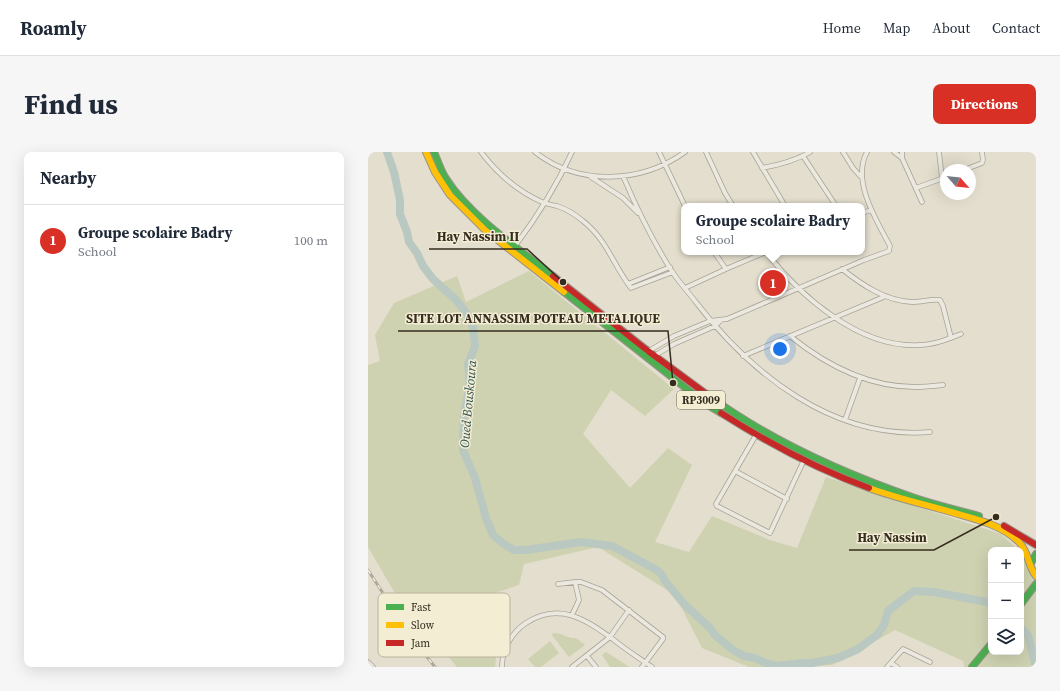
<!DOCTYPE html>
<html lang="en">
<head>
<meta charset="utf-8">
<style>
  :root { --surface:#fff; --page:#f6f6f7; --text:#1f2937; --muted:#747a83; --line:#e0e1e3; --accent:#d93025 }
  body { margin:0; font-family:"Source Serif 4",serif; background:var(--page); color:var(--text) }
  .controls { position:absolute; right:12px; bottom:12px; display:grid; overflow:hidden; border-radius:8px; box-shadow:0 4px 16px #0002 }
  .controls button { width:36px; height:36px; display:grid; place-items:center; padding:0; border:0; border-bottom:1px solid var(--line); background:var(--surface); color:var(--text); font:20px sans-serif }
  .compass { position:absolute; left:572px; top:12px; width:36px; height:36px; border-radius:50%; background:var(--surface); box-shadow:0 4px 16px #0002; rotate:118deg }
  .you { position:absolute; left:412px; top:197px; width:14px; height:14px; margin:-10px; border:3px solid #fff; border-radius:50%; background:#1a73e8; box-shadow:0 0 0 6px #1a73e833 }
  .badge { display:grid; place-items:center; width:26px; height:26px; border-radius:50%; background:var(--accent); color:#fff; font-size:13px; font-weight:700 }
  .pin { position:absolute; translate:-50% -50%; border:2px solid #fff; box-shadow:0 1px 4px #0006 }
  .popup { position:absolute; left:313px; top:51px; width:184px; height:52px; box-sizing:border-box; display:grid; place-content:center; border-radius:8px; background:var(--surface); filter:drop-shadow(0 1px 3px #0005); font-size:13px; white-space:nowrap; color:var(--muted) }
  .popup b { font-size:15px; color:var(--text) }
  .popup::after { content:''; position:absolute; left:50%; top:100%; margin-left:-8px; border:8px solid transparent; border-top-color:var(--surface) }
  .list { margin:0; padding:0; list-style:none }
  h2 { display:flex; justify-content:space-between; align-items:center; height:52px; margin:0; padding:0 16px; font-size:17px }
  h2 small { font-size:13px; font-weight:400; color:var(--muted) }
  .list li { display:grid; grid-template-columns:26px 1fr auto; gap:12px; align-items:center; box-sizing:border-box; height:72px; padding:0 16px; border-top:1px solid var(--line) }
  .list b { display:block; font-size:15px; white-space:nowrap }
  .list p { margin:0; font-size:13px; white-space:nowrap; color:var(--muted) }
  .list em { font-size:13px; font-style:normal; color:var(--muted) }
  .icon { flex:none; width:22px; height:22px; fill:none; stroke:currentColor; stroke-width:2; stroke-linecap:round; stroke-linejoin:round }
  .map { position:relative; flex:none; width:668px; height:515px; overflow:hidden; border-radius:8px }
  header { display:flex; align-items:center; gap:24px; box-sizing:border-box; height:56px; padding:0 20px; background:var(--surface); border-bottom:1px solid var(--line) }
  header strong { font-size:19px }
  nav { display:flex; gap:22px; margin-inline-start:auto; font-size:14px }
  .intro { display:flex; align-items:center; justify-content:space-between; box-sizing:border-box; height:96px; padding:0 24px }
  h1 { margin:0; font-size:28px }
  .button { padding:10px 18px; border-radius:8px; background:var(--accent); color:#fff; font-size:14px; font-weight:700 }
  main { display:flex; gap:24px; padding:0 24px }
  aside { flex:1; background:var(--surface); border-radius:8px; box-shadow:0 4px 16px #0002 }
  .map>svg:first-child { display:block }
  .green { fill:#cfd2b1 }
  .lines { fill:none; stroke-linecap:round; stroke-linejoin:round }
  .river { stroke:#b9c8c0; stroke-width:8 }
  .street-casing { stroke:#a8a397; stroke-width:5.5 }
  .fast-casing { stroke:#989287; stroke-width:8 }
  .slow-casing { stroke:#989287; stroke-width:8 }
  .jam-casing { stroke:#989287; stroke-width:8 }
  .street { stroke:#ebe8df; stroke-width:4 }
  .fast { stroke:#4caf50; stroke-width:6 }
  .slow { stroke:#ffc107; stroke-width:6 }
  .jam { stroke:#c62828; stroke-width:6 }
  .rail-casing { stroke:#aaa89f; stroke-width:3 }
  .rail { stroke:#f3edd4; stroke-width:1.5; stroke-dasharray:4.5; stroke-linecap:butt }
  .labels { text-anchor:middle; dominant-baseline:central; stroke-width:3; stroke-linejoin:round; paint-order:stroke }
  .shield { fill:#f3edd4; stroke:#6f6655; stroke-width:1 }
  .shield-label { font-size:11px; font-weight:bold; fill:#362c1f }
  .water-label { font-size:13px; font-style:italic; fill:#305455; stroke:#f3edd4 }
  .key { fill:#f3edd4; stroke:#bab39e; stroke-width:1 }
  .key-label { font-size:11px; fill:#362c1f }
  .leader { fill:none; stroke:#362c1f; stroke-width:1.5 }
  .callout-dot { fill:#362c1f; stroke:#f3edd4; stroke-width:1.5 }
  .callout-label { font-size:13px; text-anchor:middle; font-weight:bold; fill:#362c1f; stroke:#f3edd4; stroke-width:3; stroke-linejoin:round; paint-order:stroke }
</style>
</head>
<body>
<header>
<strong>Roamly</strong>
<nav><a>Home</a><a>Map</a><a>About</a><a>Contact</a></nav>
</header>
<div class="intro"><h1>Find us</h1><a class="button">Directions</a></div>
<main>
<aside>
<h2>Nearby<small></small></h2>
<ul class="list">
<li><span class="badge">1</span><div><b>Groupe scolaire Badry</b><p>School</p></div><em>100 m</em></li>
</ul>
</aside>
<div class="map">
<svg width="668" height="515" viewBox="0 0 668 515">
  <rect width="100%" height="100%" fill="#e3decd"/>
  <!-- green -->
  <path class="green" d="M161,119L306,237L277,264L243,238L215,282L262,336L300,296L324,313L287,390L321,400L344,364L402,388L429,396L458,325L633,382L650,398H623V500H653V401L668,415V515H596L595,509L527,478L464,513L434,515H381L334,496L307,443L230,395L156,412L151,433L72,459L82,477L130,484L127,515H89L25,438L0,395V213L12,209L7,183L26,151L89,124L98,150Z
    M186,481C194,481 200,487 208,486L217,493L201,505L183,482Z
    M182,489L191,501L173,515H167L160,507Z
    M238,500L260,514L261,515H242L234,503Z"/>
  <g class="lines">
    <!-- river -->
    <path class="river" d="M19,0L26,20L32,48V62L39,80L41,90L49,101L55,114L65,127L89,149L99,162L105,175L107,194L100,212L102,231L96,264L95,298L107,326L118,366L125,383L137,393L146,398H158L213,390L244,394L289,418L294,423L297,429L316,452L342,476L347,483L365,498L376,504L387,506L395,510L409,514L434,511H444L470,506L490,497L509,483L516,473L520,459L546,439L566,440L619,450L623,453
      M653,476L660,483L668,515"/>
    <defs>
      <path id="street" d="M113,0C129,21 149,39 174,50C179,52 184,53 189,54C198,57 208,63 215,69C240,89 245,113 263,136L305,120
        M167,0C210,34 273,32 317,0
        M291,0L317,54
        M338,0L357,41L365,54
        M385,0L417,54
        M475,0L485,16L493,25
        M526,0L534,6
        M534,0V6L554,50
        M571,0L574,26
        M435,4L468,54
        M394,16C411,13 427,9 442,0
        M596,18L614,11L615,8L614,0
        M255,24C269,57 285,90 305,121C312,131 320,140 327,149C383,222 465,288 562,280
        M223,25L255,46L270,61
        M548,36L578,25
        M494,61L503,58
        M147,94C169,65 189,33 204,0
        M346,100L358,117
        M398,100C432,144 492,197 552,193C566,193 580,187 593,182
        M474,117C494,133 518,149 544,150C553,150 563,147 572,148L575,154L583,186
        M260,132L302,115
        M317,136L358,117L398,100
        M422,184C458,213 500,235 547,235C556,235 566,234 575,233
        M279,200L306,184L342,169L359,167L496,108L521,99L522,94C509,69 483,29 499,0
        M286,204L306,192L347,174L352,169
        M375,204L518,144
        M477,268L492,226
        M388,283L348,352L349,354L402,381L436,308
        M367,319L419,347
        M190,432L207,430
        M204,463L211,448L207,430H213L234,438L295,485V487L274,515
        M219,504L228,515
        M0,510L5,515
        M523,511L529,515
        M134,515C134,498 143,481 158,471C192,449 218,468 246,488C258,498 271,506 284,515
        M204,515L242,485L261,458
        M519,515L535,497L562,510"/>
      <path id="fast" d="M66,0C70,9 73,20 79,28C102,64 151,97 185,124
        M196,140L338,252L353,261
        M341,244C403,289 474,321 547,346C568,353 590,358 611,364
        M663,411L668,402
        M653,452L668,432
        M604,515L623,492"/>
      <path id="slow" d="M58,0L67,20L82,43L117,78L196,140
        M501,336C528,346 556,352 583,360C607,367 632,372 650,389C662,401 659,413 668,424"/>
      <path id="jam" d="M185,124L280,199L341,244
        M353,261C400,291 449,317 501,336
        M636,374L668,393"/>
    </defs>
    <!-- street casing -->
    <use href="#street" class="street-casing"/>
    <!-- fast casing -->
    <use href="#fast" class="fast-casing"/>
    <!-- slow casing -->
    <use href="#slow" class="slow-casing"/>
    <!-- jam casing -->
    <use href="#jam" class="jam-casing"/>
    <!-- street -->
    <use href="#street" class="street"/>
    <!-- fast -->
    <use href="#fast" class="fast"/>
    <!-- slow -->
    <use href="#slow" class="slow"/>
    <!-- jam -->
    <use href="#jam" class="jam"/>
    <defs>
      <path id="rail" d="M0,418L44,486L67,515"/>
    </defs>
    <!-- rail casing -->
    <use href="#rail" class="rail-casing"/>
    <!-- rail -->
    <use href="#rail" class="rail"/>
  </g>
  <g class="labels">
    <!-- shield labels -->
    <rect class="shield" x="309" y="239" width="48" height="18" rx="3"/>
    <g class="shield-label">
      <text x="333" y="248">RP3009</text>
    </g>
    <!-- water labels -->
    <g class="water-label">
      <text transform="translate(100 252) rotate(-85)">Oued Bouskoura</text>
    </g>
  </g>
  <!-- legend -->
  <rect x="10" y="441" width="132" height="64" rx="6" class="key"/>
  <rect x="18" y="452" width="18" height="6" fill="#4caf50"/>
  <rect x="18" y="470" width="18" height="6" fill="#ffc107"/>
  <rect x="18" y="488" width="18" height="6" fill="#c62828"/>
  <g class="key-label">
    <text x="43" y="459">Fast</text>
    <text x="43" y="477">Slow</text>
    <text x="43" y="495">Jam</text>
  </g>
  <!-- callouts -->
  <path class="leader" d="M195 130L159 97H61M305 231L300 179H30M628 365L566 398H481"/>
  <g class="callout-dot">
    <circle cx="195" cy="130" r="4"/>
    <circle cx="305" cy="231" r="4"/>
    <circle cx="628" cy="365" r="4"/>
  </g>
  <g class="callout-label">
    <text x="110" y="89">Hay Nassim II</text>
    <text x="165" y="171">SITE LOT ANNASSIM POTEAU METALIQUE</text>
    <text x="524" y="390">Hay Nassim</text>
  </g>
</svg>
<div class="controls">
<button>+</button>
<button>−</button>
<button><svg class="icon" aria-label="layers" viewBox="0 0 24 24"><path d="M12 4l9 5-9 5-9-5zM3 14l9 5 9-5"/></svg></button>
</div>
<svg class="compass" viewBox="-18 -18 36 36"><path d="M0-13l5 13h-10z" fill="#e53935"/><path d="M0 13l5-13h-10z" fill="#747a83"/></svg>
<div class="you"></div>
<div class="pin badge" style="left:405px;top:131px">1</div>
<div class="popup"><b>Groupe scolaire Badry</b>School</div>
</div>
</main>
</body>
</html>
